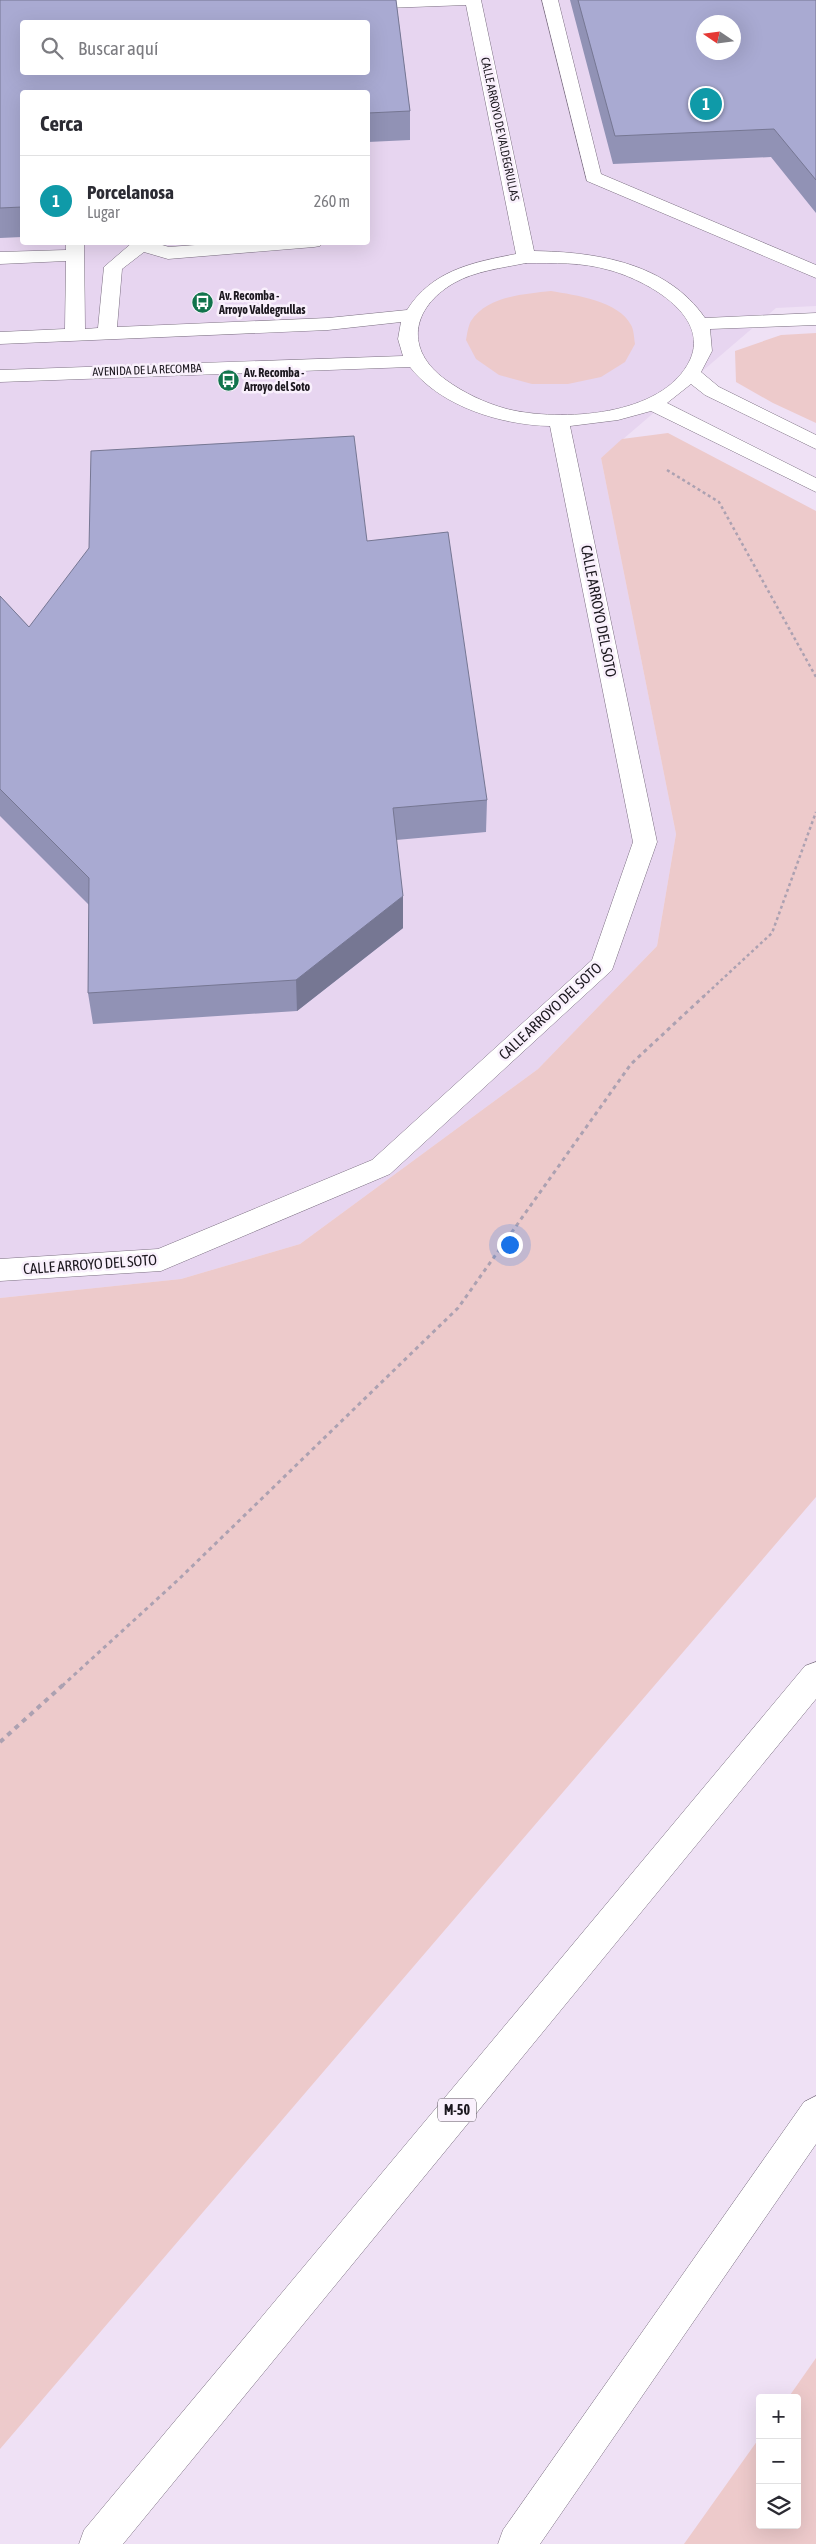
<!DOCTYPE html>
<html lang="es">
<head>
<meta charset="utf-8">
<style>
  :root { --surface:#fff; --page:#f7f7f7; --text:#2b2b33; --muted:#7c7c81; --line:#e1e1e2; --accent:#b45309 }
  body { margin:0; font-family:"Asap Condensed",sans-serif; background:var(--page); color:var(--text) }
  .controls { position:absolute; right:15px; bottom:15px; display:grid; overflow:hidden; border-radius:5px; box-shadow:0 5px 20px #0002 }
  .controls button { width:45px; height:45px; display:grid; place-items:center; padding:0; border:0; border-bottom:1px solid var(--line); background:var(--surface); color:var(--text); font:25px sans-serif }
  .compass { position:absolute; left:696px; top:15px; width:45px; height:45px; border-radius:50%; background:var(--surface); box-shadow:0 5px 20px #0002; rotate:283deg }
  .you { position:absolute; left:509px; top:1244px; width:18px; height:18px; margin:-12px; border:4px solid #fff; border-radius:50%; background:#1a73e8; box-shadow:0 0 0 8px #1a73e833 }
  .badge { display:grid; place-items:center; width:32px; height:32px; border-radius:50%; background:var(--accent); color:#fff; font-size:16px; font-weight:700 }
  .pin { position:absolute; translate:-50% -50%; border:2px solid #fff; box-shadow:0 1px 5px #0006 }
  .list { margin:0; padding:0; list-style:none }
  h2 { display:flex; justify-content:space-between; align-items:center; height:65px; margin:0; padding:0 20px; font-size:21px }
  h2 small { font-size:16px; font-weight:400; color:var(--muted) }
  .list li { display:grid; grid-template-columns:32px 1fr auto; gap:15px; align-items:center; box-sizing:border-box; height:90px; padding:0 20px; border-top:1px solid var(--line) }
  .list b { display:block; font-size:19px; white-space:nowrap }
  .list p { margin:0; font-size:16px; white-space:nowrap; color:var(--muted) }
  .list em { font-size:16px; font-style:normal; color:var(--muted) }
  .icon { flex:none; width:28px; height:28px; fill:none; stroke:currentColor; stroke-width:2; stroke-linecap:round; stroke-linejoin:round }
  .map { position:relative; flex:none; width:816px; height:2544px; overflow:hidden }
  .search { position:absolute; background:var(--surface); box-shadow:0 5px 20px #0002; left:20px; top:20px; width:350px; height:55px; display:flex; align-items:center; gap:12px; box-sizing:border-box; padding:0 18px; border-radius:5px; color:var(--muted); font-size:19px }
  .panel { position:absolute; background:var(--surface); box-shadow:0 5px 20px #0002; left:20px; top:90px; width:350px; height:155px; border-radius:5px }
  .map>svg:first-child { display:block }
  .built { fill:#e7d5f0; fill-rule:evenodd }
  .green { fill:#edcacb }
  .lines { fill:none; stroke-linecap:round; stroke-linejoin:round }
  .minor-casing { stroke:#7b6f81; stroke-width:1 }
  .highway-casing { stroke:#7b6f81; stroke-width:1 }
  .path-far2 { stroke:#aca1b1; stroke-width:2.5; stroke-dasharray:3 3; stroke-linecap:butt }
  .path-far1 { stroke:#aca1b1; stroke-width:3; stroke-dasharray:4 4; stroke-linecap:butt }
  .path { stroke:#aca1b1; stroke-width:4; stroke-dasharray:5 5; stroke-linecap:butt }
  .minor { fill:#fff; fill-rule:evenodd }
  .highway { fill:#fff; fill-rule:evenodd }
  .wall { fill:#9192b5; fill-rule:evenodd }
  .shaded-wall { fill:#767793 }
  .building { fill:#a9aad2; stroke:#767793; fill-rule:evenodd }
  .labels { text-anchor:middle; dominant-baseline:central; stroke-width:5; stroke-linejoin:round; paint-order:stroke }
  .far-street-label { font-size:12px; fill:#1c181f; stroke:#f9f0fc }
  .far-poi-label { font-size:12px; font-weight:bold; fill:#1c181f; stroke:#f9f0fc; text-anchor:start }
  .shield { fill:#f9f0fc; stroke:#5e5961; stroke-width:1 }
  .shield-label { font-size:14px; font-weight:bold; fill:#1c181f }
  .street-label { font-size:15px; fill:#1c181f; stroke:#f9f0fc }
</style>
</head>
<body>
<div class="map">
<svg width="816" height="2544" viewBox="0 0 816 2544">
  <rect width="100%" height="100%" fill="#efe1f5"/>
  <!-- built -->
  <path class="built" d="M0,0H816V306L776,308L601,458L676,834L657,946L538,1069L300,1244L181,1279L0,1298ZM22,22H368V72H22ZM704,22H734V52H704ZM22,92H368V242H22Z"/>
  <!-- green -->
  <path class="green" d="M551,291C575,295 619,301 631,325C634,330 634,338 635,344L625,362L601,377L568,384H532L499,375L476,359L466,340C467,335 468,326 471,321C487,296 525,294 551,291Z
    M816,333V423L773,403L736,382L735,351L781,335Z
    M668,433L816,511V1497L0,2449V1298L181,1279L300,1244L538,1069L657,946L676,834L601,458L622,439Z
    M816,2358V2544H684L760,2437V2525H797V2398H788Z"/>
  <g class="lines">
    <defs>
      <path id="minor" d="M356,0H481L534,251C597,252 667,263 705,318L816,313V325L710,329L712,351L701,372L719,387L816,435V449L705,395L691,384L667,403L816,478V492L651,411L618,420L570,426L657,842L612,970L390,1174L161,1271L0,1281V1259L158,1249L372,1160L592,960L633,842L550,426C502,425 441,407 410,367L0,382V370L403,356L398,339L401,322L328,330L0,344V332L65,329L66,261L0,264V252L66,250V242H84L85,329L98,328L104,267L133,242H152L169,247L234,242H323L320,246L314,247L168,259L144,252L122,269L117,327L328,318L407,310C432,270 474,262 516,254L466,5L359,9L351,4ZM526,263C554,263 582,262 609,270C643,279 711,314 690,360C663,417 560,422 507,409C485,403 464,393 446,380C404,350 411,308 454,283C475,271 502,268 526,263Z
        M542,0H558L601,174L816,265V278L587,181Z"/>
      <path id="highway" d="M816,1662V1699L123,2544H79L84,2530L805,1666Z
        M816,2096V2144L540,2544H498L503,2530L804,2102Z"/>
    </defs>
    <!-- minor casing -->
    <use href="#minor" class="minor-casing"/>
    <!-- highway casing -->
    <use href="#highway" class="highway-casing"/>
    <!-- path-far2 -->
    <path class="path-far2" d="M667,470L719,502L816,677
      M703,997L772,933L816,812"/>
    <!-- path-far1 -->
    <path class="path-far1" d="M62,1686L178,1580L458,1308L631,1064L704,996"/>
    <!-- path -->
    <path class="path" d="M0,1742L63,1685"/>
    <!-- minor -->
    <use href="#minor" class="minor"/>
    <!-- highway -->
    <use href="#highway" class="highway"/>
  </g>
  <!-- wall -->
  <path class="wall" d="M0,0H396L410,111V140L368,142V92H22V237L0,238ZM22,22H368V72H22Z
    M570,0H816V213L771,157L613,164Z
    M367,541L487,800L486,832L396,840L403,928L297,1011L93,1024L88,993L89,905L0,816V596L29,627Z"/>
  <!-- shaded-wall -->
  <path class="shaded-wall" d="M403,896V928L297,1011L296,980Z"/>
  <!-- building -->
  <path class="building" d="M0,0H396L410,111L368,113V92H22V207L0,208ZM22,22H368V72H22Z
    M578,0H816V180L774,129L615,136ZM704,22H734V52H704Z
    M354,436L367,541L448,532L487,800L393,808L403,896L296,980L88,993L89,878L0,789V596L29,627L89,548L91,451Z"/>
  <!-- icons -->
  <defs>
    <symbol id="bus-disc" viewBox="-11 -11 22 22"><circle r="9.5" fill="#11744c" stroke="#f9f0fc"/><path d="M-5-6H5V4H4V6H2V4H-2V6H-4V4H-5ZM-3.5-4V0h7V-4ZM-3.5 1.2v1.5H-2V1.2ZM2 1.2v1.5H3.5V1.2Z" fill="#fff"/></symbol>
  </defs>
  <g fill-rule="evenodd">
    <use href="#bus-disc" x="190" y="290" width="25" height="25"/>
    <use href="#bus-disc" x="216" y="368" width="25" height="25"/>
  </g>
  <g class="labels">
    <!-- far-street labels -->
    <g class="far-street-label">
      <text transform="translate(500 129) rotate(78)">CALLE ARROYO DE VALDEGRULLAS</text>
      <text transform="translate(147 370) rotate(-2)">AVENIDA DE LA RECOMBA</text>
    </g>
    <!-- far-poi labels -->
    <g class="far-poi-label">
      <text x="219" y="296">Av. Recomba -<tspan x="219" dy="14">Arroyo Valdegrullas</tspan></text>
      <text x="244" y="373">Av. Recomba -<tspan x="244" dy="14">Arroyo del Soto</tspan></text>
    </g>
    <!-- shield labels -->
    <rect class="shield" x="438" y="2098.5" width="38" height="23" rx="4"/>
    <g class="shield-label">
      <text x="457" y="2110">M-50</text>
    </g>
    <!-- street labels -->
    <g class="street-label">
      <text transform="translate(599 611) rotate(79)">CALLE ARROYO DEL SOTO</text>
      <text transform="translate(550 1011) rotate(-43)">CALLE ARROYO DEL SOTO</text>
      <text transform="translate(90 1264) rotate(-4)">CALLE ARROYO DEL SOTO</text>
    </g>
  </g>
</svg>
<div class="controls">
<button>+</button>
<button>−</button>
<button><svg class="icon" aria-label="layers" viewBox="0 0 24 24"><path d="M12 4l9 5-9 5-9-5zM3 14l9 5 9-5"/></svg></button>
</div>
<svg class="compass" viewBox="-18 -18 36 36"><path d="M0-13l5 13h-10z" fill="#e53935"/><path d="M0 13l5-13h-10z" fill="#7c7c81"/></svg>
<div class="you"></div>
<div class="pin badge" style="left:706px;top:104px;background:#0f9aa8">1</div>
<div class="search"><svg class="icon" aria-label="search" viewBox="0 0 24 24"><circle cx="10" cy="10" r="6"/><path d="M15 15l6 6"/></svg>Buscar aquí</div>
<section class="panel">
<h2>Cerca<small></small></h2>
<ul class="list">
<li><span class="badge" style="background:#0f9aa8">1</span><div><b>Porcelanosa</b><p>Lugar</p></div><em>260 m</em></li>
</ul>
</section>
</div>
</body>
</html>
